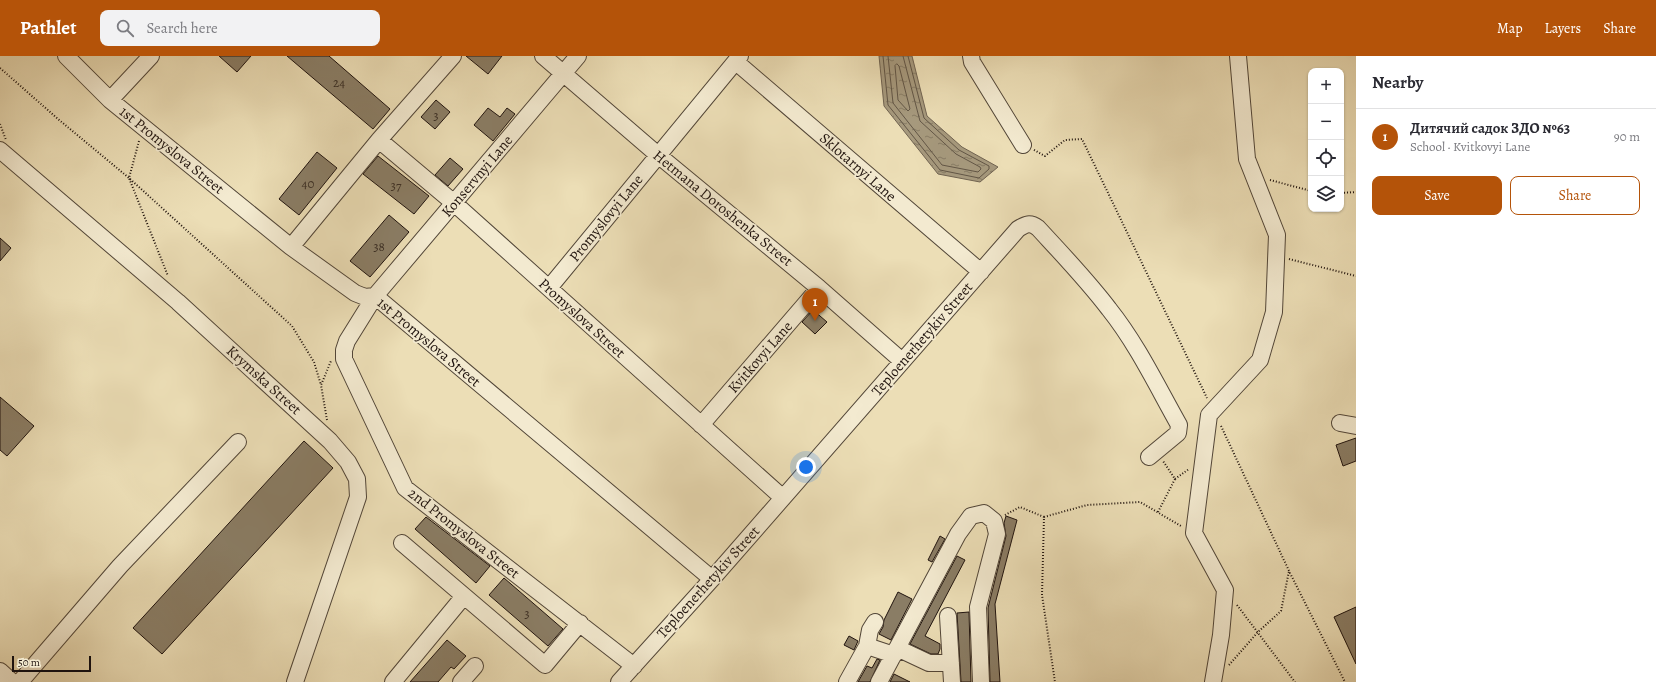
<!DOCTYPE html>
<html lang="en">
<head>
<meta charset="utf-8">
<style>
  :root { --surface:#fff; --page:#f2f2f3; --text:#2b2b33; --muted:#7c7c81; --line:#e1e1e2; --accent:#b45309 }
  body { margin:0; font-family:Alegreya,serif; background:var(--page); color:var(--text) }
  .controls { position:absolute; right:12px; top:12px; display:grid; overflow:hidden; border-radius:8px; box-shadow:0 1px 3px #0004 }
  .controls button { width:36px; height:36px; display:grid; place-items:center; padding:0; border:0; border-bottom:1px solid var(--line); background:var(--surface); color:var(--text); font:20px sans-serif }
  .scale { position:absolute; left:12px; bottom:10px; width:79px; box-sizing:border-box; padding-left:4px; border:2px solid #1f130e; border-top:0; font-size:11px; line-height:14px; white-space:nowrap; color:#1f130e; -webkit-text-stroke:3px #f3ead0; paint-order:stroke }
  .you { position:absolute; left:806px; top:411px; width:14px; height:14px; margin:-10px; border:3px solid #fff; border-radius:50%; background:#1a73e8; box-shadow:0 0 0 6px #1a73e833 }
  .badge { display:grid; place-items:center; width:26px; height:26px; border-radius:50%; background:var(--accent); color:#fff; font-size:13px; font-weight:700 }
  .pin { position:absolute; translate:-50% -33px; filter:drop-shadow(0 1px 2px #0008) }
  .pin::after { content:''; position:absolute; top:21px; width:14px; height:12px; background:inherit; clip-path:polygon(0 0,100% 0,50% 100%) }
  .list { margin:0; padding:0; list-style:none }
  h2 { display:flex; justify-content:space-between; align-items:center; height:52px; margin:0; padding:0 16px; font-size:17px }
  h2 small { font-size:13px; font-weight:400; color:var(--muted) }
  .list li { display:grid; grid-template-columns:26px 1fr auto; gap:12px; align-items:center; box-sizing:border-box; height:56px; padding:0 16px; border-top:1px solid var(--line) }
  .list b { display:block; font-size:15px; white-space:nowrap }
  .list p { margin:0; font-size:13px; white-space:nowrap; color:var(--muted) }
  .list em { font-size:13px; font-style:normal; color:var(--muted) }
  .actions { display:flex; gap:8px; padding:12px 16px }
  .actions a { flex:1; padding:9px 0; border:1px solid var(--accent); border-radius:8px; text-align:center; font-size:14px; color:var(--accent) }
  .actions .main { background:var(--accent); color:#fff }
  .icon { flex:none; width:22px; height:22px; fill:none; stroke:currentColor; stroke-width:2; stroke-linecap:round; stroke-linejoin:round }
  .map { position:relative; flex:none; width:1356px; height:626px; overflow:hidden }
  header { display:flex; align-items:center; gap:24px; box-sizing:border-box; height:56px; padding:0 20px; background:var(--accent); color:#fff }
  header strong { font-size:19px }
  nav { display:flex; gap:22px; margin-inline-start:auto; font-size:14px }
  .search { width:280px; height:36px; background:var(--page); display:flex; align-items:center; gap:10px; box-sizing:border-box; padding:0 14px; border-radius:8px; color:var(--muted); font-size:15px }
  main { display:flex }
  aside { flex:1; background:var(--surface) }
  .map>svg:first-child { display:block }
  .water { fill:url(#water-ripples); stroke:#706351 }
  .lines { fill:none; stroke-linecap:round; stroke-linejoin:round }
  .shore { stroke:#625646; stroke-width:1 }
  .building { fill:#8a7d65; stroke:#1f130e }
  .minor-casing { stroke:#524638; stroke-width:18 }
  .path { stroke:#1f130e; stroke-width:2; stroke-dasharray:1 2; stroke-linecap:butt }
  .minor { stroke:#f3ead0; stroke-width:16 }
  .labels { text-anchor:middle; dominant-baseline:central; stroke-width:3.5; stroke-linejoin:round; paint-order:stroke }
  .number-label { font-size:13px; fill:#3a2e24 }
  .street-label { font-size:15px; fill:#1f130e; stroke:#f3ead0 }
</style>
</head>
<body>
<header>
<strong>Pathlet</strong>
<div class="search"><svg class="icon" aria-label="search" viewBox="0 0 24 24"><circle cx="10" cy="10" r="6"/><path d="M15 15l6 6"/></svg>Search here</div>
<nav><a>Map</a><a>Layers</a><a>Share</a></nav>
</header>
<main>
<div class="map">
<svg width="1356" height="626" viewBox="0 0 1356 626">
  <defs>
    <pattern id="water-ripples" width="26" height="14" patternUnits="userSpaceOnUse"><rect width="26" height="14" fill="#a6997d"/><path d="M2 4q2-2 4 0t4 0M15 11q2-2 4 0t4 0" fill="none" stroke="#877c65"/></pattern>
  </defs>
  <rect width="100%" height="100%" fill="#ecdeb6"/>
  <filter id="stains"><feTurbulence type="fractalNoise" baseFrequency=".005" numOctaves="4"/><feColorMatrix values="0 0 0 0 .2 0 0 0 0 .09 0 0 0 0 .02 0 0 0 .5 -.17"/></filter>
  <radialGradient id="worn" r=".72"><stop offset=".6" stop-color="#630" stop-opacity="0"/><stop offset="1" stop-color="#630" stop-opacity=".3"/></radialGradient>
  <!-- water -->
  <path class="water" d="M879,0H912L927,60L962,91L998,111L980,126L938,118L884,50Z"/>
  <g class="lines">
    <!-- shore -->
    <path class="shore" d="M883,0L888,49L940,114L979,122L989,113V110L959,94L924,62L908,0
      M888,0L893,47L942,109L978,116L981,113L980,111L956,98L920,65L903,0
      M897,8L899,10L910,53L908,55L898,44L895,10Z"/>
  </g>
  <!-- building -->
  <path class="building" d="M219,0H251L237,16Z
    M287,0H329L390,53L373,73Z
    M466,0H502L488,18Z
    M436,44L450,56L435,73L421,61Z
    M488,52L500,61L507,52L515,58L493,85L474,69Z
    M317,96L337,112L299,159L279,143Z
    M378,100L429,140L414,158L363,118Z
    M450,102L463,113L448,130L435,119Z
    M389,159L409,176L370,221L350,205Z
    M0,182L11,192L0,205Z
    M813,254L827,266L815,278L802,266Z
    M0,341L34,370L7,400L0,394Z
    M1356,382V405L1343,410L1336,389Z
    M304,385L333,412L162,598L133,572Z
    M1006,460L1017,464L995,548L1000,626H990L988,552L1006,480L1004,467Z
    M426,461L490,510L476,527L415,473Z
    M940,480L945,483L932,506L928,504Z
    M957,500L965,504L925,580L940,588V593L938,598H931L910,588Z
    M504,522L563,573L548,590L489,539Z
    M898,536L912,543L891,584L879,578L883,571L884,564Z
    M1356,551V608L1334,561Z
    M969,556L971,626H961L957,557Z
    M849,580L858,585L854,594L844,589Z
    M447,584L466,600L454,613L451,611L438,626H410Z
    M877,603L880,604L870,626H858L867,610L872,612Z
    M894,618L910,626H890Z"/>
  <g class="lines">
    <defs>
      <path id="minor" d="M66,0L110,44L291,191L355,237L365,241L375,240L712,523
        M543,0L658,99L819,232L902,305
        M578,0L375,240L347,285L344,294V303L405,432L634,610
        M971,0L972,6L1023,89
        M736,6L981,216
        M110,44L151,0
        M379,84L454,147L783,442
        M0,94L178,246L330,385L348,406L357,423L358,441L295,626
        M291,191L379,84L453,0
        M549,232L740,0
        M1340,367L1356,370
        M701,369L819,232
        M402,487L545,609L580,567
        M948,560L952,626
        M867,590L870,574L875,566
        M897,592L929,607H951
        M0,615L12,626
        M20,626L120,510L238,386
        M393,626L464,540
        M461,626L475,610
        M619,626L712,523L1018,173C1026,168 1030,166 1038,172C1062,198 1087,224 1109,253C1137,288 1157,330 1179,369L1178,377L1149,401
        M847,626L867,590L894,599
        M879,626L958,478L971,460L984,457L994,465L997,478L978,551L981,626
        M1213,626L1221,579L1225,534L1194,477L1209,359L1260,304L1274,256L1277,179L1247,103L1238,0"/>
    </defs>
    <!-- minor casing -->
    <use href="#minor" class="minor-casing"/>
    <!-- path -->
    <path class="path" d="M0,12L58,63L129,122L292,270L314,306L321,329
      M0,68L6,84
      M139,85L129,122L168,220
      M1034,94L1045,100L1065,84L1082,83L1207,342
      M1270,124L1311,135
      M1341,137L1356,136
      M1289,203L1356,220
      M327,364L321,329L331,305
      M1221,370L1290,517L1345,626
      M1175,423L1189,413
      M1158,456L1175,423L1163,405
      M1005,459L1020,451L1044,461L1042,539L1055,626
      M1044,461L1087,449L1140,446L1181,470
      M1237,549L1295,626
      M1229,609L1258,576L1281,555L1289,515"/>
    <!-- minor -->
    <use href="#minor" class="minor"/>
  </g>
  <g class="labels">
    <!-- number labels -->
    <g class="number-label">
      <text x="339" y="26">24</text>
      <text x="436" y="59">3</text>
      <text x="308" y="127">40</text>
      <text x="396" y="129">37</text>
      <text x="379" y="190">38</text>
      <text x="527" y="557">3</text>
    </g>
    <!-- street labels -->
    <g class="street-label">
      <text transform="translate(172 94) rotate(39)">1st Promyslova Street</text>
      <text transform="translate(858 111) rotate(41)">Sklotarnyi Lane</text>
      <text transform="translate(477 120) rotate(-50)">Konservnyi Lane</text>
      <text transform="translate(723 152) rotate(39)">Hetmana Doroshenka Street</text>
      <text transform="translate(606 162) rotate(-51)">Promyslovyi Lane</text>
      <text transform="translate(582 262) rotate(42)">Promyslova Street</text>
      <text transform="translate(922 283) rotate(-49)">Teploenerhetykiv Street</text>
      <text transform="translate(429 286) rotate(40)">1st Promyslova Street</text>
      <text transform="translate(760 301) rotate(-49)">Kvitkovyi Lane</text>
      <text transform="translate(264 324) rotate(42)">Krymska Street</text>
      <text transform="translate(464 477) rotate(38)">2nd Promyslova Street</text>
      <text transform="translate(708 526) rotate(-48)">Teploenerhetykiv Street</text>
    </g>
  </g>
  <rect width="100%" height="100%" filter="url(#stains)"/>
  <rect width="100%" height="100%" fill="url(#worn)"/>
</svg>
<div class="controls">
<button>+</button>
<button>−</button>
<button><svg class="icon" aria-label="locate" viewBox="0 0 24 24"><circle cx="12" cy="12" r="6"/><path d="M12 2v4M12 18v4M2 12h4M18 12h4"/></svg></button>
<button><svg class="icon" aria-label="layers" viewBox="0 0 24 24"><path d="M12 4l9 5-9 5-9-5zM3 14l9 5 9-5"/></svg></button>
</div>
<div class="scale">50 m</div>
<div class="you"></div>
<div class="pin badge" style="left:815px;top:265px">1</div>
</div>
<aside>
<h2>Nearby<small></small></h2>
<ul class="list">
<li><span class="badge">1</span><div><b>Дитячий садок ЗДО №63</b><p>School · Kvitkovyi Lane</p></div><em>90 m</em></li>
</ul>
<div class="actions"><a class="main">Save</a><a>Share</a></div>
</aside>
</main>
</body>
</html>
